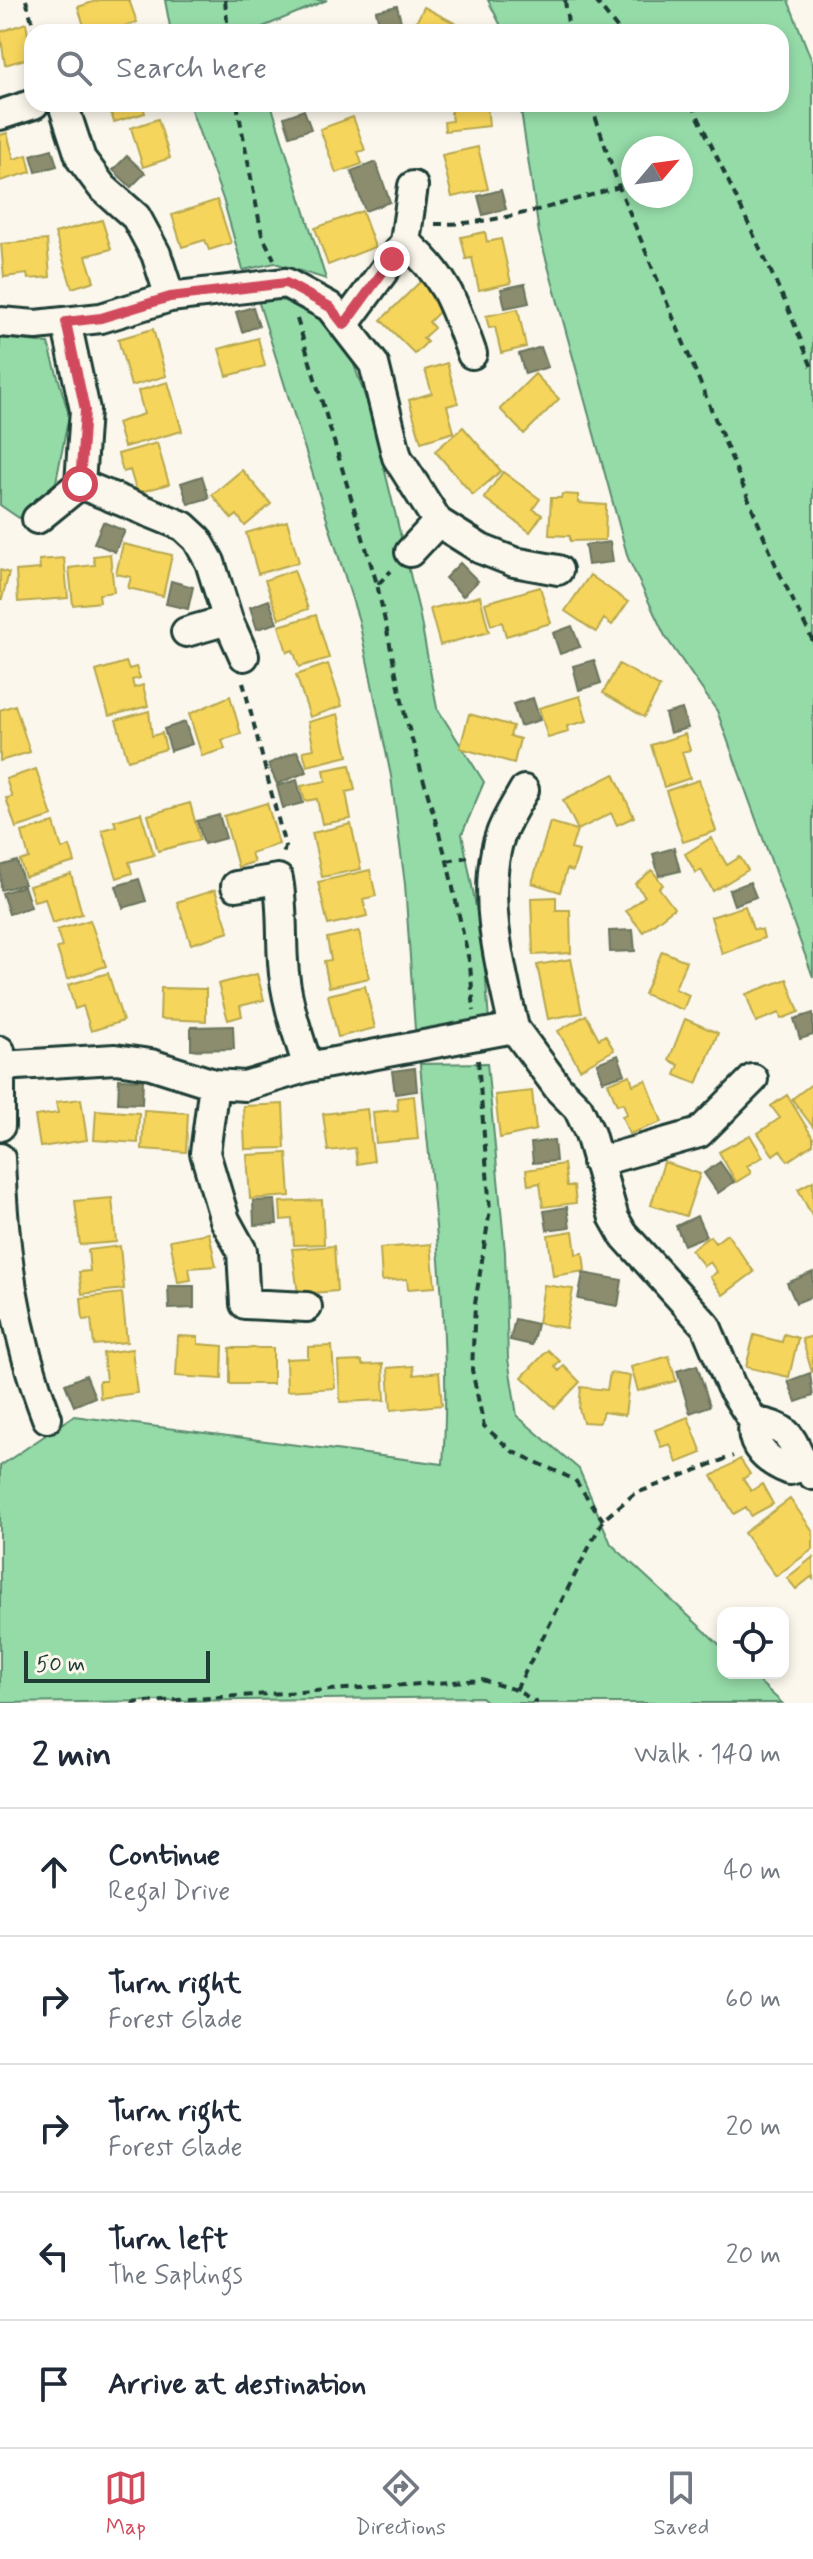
<!DOCTYPE html>
<html lang="en">
<head>
<meta charset="utf-8">
<style>
  :root { --surface:#fff; --page:#f2f2f3; --text:#1f2937; --muted:#747a83; --line:#e0e1e3; --accent:#d1495b }
  body { margin:0; font-family:Mynerve,sans-serif; background:var(--page); color:var(--text) }
  .controls { position:absolute; right:24px; bottom:24px; display:grid; overflow:hidden; border-radius:16px; box-shadow:0 4px 12px #0003 }
  .controls button { width:72px; height:72px; display:grid; place-items:center; padding:0; border:0; border-bottom:2px solid var(--line); background:var(--surface); color:var(--text); font:40px sans-serif }
  .compass { position:absolute; left:621px; top:136px; width:72px; height:72px; border-radius:50%; background:var(--surface); box-shadow:0 4px 12px #0003; rotate:61deg }
  .scale { position:absolute; left:24px; bottom:20px; width:186px; box-sizing:border-box; padding-left:8px; border:4px solid #1f3d34; border-top:0; font-size:22px; line-height:28px; white-space:nowrap; color:#1f3d34; -webkit-text-stroke:6px #fbf7ec; paint-order:stroke }
  .stop { position:absolute; width:24px; height:24px; margin:-18px; border:6px solid #d1495b; border-radius:50%; background:#fff }
  .stop.end { background:#d1495b; border-color:#fff; box-shadow:0 2px 8px #0008 }
  .list { margin:0; padding:0; list-style:none }
  h2 { display:flex; justify-content:space-between; align-items:center; height:104px; margin:0; padding:0 32px; font-size:34px }
  h2 small { font-size:26px; font-weight:400; color:var(--muted) }
  .list li { display:grid; grid-template-columns:52px 1fr auto; gap:24px; align-items:center; box-sizing:border-box; height:128px; padding:0 32px; border-top:2px solid var(--line) }
  .list b { display:block; font-size:30px; white-space:nowrap }
  .list p { margin:0; font-size:26px; white-space:nowrap; color:var(--muted) }
  .list em { font-size:26px; font-style:normal; color:var(--muted) }
  .icon { flex:none; width:44px; height:44px; fill:none; stroke:currentColor; stroke-width:2; stroke-linecap:round; stroke-linejoin:round }
  .map { position:relative; flex:none; width:813px; height:1703px; overflow:hidden }
  .search { position:absolute; background:var(--surface); box-shadow:0 4px 12px #0003; left:24px; right:24px; top:24px; height:88px; display:flex; align-items:center; gap:20px; box-sizing:border-box; padding:0 28px; border-radius:24px; color:var(--muted); font-size:30px }
  .sheet { height:744px; background:var(--surface) }
  nav { display:flex; justify-content:space-around; align-items:center; box-sizing:border-box; height:112px; border-top:2px solid var(--line); background:var(--surface); font-size:22px; color:var(--muted) }
  nav a { display:grid; justify-items:center; gap:4px }
  nav .on { color:var(--accent) }
  .map>svg:first-child { display:block }
  .green { fill:#95dba8; stroke:#5a8c6e; stroke-width:2; fill-rule:evenodd }
  .homes { fill:#f6d55c; stroke:#b6a750; stroke-width:2 }
  .industry { fill:#8c8c6e; stroke:#6b745d; stroke-width:2 }
  .lines { fill:none; stroke-linecap:round; stroke-linejoin:round }
  .minor-casing { stroke:#1f3d34; stroke-width:34 }
  .path { stroke:#1f3d34; stroke-width:4; stroke-dasharray:8 6; stroke-linecap:butt }
  .minor { stroke:#fbf7ec; stroke-width:28 }
  .route { stroke:#d1495b; stroke-width:10 }
</style>
</head>
<body>
<div class="map">
<svg width="813" height="1703" viewBox="0 0 813 1703">
  <rect width="100%" height="100%" fill="#fbf7ec"/>
  <filter id="ink" filterUnits="userSpaceOnUse"><feTurbulence type="fractalNoise" baseFrequency=".0125" numOctaves="2"/><feDisplacementMap in="SourceGraphic" scale="16" xChannelSelector="R" yChannelSelector="G"/><feConvolveMatrix kernelMatrix="1 2 1 2 8 2 1 2 1" color-interpolation-filters="sRGB"/></filter>
  <g filter="url(#ink)">
    <!-- green -->
    <path class="green" d="M165,0H327L251,32H171Z
      M488,0H788L813,64V977L717,711L665,636L628,558L539,233L520,104H781V32H504ZM633,148H681V196H633Z
      M189,104H271L326,279L275,263L243,270L223,199Z
      M257,297L285,301L328,323L350,353L371,414L419,611L437,708L484,782L462,834L483,943L489,1021L415,1030L405,884L391,776L359,621Z
      M0,338L48,343L69,415L56,482L19,518L0,505Z
      M487,1063L505,1252L508,1359L517,1416L579,1469L611,1544L723,1648V1673H750L782,1703H488L481,1697L0,1703V1466L74,1416L443,1464C452,1331 432,1197 420,1064Z"/>
    <!-- homes -->
    <path class="homes" d="M99,0H129L137,22L106,32H86L78,7Z
      M424,7L466,29L465,32H411Z
      M26,23L32,57L5,65L0,32Z
      M108,104H142L145,113L114,122Z
      M443,104H487L489,126L445,131L444,122L452,121L450,106Z
      M353,117L365,150L358,152L362,164L336,173L320,129Z
      M158,119L170,158L143,167L131,128Z
      M7,133L14,159L27,155L31,172L0,181V135Z
      M478,147L488,189L452,197L442,155Z
      M217,200L231,243L209,250L205,240L182,247L172,215Z
      M362,211L375,247L328,265L315,228Z
      M102,220L111,249L86,256L94,281L72,288L55,233Z
      M485,232L487,242L501,239L511,283L479,290L472,258L466,259L461,237Z
      M47,240L50,277L28,279L27,274L4,277L1,244Z
      M421,281L445,306L429,322L434,328L423,338L427,342L415,354L381,320Z
      M518,309L526,347L501,353L495,327L489,328L486,316Z
      M153,329L166,376L131,386L118,339Z
      M258,338L265,366L227,376L219,349Z
      M447,363L458,403L447,406L454,432L421,442L409,400L432,393L425,370Z
      M535,374L559,399L524,434L500,409Z
      M168,382L182,431L124,447L117,423L144,414L138,391Z
      M463,427L501,471L473,495L435,451Z
      M157,443L169,484L137,493L130,470L123,472L118,454Z
      M242,470L271,504L245,526L237,515L232,519L212,495Z
      M503,472L540,499L533,509L542,515L530,532L484,498Z
      M562,494L578,495V503L606,505L605,540L570,541V536L549,535L551,498H561Z
      M287,521L299,562L258,574L246,533Z
      M123,544L172,555L163,596L128,588L131,577L116,574Z
      M110,554L114,592L99,594L100,602L73,605L69,568L95,565L93,556Z
      M64,558L68,598L18,602L16,571L40,569L39,560Z
      M0,570L9,573L2,599H0Z
      M294,570L308,609L279,619L265,580Z
      M590,575L628,602L612,625L604,619L596,632L565,611Z
      M540,587L551,623L506,636L502,622L491,625L485,603Z
      M480,596L489,632L440,645L430,609Z
      M316,615L329,658L299,667L293,650L287,652L279,626Z
      M126,662L129,669L136,667L140,678L132,680L134,688L143,685L148,706L109,716L96,671Z
      M328,664L342,706L310,717L296,675Z
      M619,664L660,687L644,717L603,693Z
      M230,696L241,734L222,740L225,749L202,756L189,714Z
      M580,696L587,721L567,726L568,732L548,738L539,708Z
      M15,705L30,752L0,761V710Z
      M149,711L152,736L162,733L166,749L128,760L116,720Z
      M338,714L348,756L307,766L303,751L314,749L308,722Z
      M469,714L513,726L510,736L520,739L514,763L460,748Z
      M685,734L690,750L682,752L690,778L664,787L651,745Z
      M350,765L355,790L346,792L351,819L322,824L317,799L305,801L301,786L326,781L324,770Z
      M36,769L52,816L16,828L6,798L12,797L6,779Z
      M614,774L634,817L617,825L611,813L578,830L563,800Z
      M699,780L716,831L683,842L666,791Z
      M190,803L200,840L158,851L148,815Z
      M267,803L279,844L251,853L254,862L238,867L224,816Z
      M141,813L154,855L129,862L132,873L117,878L102,830L116,826L114,821Z
      M550,822L577,830L571,849L579,851L573,871L567,869L560,892L532,883Z
      M54,823L62,849L70,846L75,862L25,877L20,861L29,858L22,832Z
      M351,824L361,869L322,877L312,833Z
      M711,838L727,865L740,857L748,870L713,891L701,870L696,873L685,854Z
      M370,870L376,896L363,899L367,916L328,925L318,882Z
      M652,870L663,885L659,888L674,908L643,932L626,911L645,896L635,884Z
      M71,874L82,914L52,923L45,898L34,901L29,886Z
      M215,890L229,932L191,944L177,902Z
      M556,897V910H570L571,953L533,955L531,898Z
      M745,906L753,929L762,930L764,938L722,954L711,917Z
      M90,920L106,966L67,979L57,948L62,947L57,930Z
      M359,931L369,978L329,987L324,961L331,960L327,938Z
      M662,951L686,961L675,989L689,995L683,1010L644,994Z
      M571,959L582,1013L548,1019L537,965Z
      M108,973L123,1021L91,1031L83,1006L75,1009L68,985Z
      M257,974L264,1000L240,1006L242,1016L228,1020L218,984Z
      M787,979L799,1012L781,1019L779,1013L756,1022L746,994Z
      M365,986L375,1028L338,1037L328,995Z
      M161,988L206,989V1021L160,1019Z
      M586,1015L599,1039L605,1035L614,1050L580,1069L558,1031Z
      M685,1019L718,1033L697,1084L675,1075L679,1065L669,1060Z
      M630,1075L633,1085L646,1080L662,1122L629,1134L622,1116L627,1114L623,1103L617,1105L608,1083Z
      M813,1083V1127L792,1099Z
      M532,1091L536,1130L500,1138L495,1095Z
      M787,1095L813,1138V1144L788,1161L780,1150L773,1155L758,1133L780,1118L771,1106Z
      M414,1096L418,1139L376,1143L373,1112L398,1110L397,1098Z
      M81,1099L87,1140L40,1147L35,1116L58,1113L56,1102Z
      M283,1104L285,1148L245,1149L243,1106Z
      M367,1109L374,1161L357,1164L355,1148L328,1151L323,1114Z
      M96,1110L139,1113L138,1143L94,1140Z
      M144,1110L188,1113L186,1152L142,1149Z
      M750,1135L763,1157L747,1166L751,1173L736,1182L719,1152Z
      M287,1153L290,1196L250,1199L247,1155Z
      M664,1162L700,1174L686,1216L651,1205Z
      M564,1164L567,1186H574L576,1203L543,1207L540,1183L528,1185L526,1170Z
      M813,1181V1218L798,1189Z
      M112,1198L116,1242L80,1245L75,1201Z
      M322,1200L324,1244L294,1245L292,1219L281,1220L280,1202Z
      M573,1231L576,1254L583,1253L585,1271L553,1276L548,1235Z
      M209,1233L216,1266L189,1268L191,1280L178,1282L170,1240Z
      M727,1234L754,1272L723,1295L710,1277L717,1272L710,1262L704,1266L691,1250L710,1236L715,1243Z
      M431,1244L435,1287L408,1289L407,1279L382,1281L380,1248Z
      M120,1246L124,1289L82,1294L79,1272L90,1271L88,1250Z
      M334,1246L337,1291L298,1294L292,1249Z
      M544,1285L573,1289L566,1328L538,1323Z
      M122,1293L127,1342L94,1345L91,1319L83,1320L81,1298Z
      M784,1334L798,1338L789,1377L746,1367L754,1335L782,1342Z
      M178,1336L198,1337V1344L223,1346L222,1379L176,1376Z
      M813,1336V1371L812,1372L802,1339Z
      M332,1346L335,1388L287,1391L286,1359L308,1358V1347Z
      M230,1348H273V1384H230Z
      M132,1349L137,1393L100,1398L99,1381H106L103,1353Z
      M548,1350L560,1361L555,1367L559,1371L564,1366L580,1382L555,1408L522,1377Z
      M669,1356L676,1381L638,1391L631,1367Z
      M362,1361V1365L383,1364L385,1400L340,1402L338,1362Z
      M413,1366L414,1375L439,1372L442,1405L391,1410L388,1368Z
      M610,1373L630,1376L625,1415L603,1412L599,1423L583,1422L579,1409L581,1387L607,1390Z
      M688,1417L702,1453L677,1463L670,1444L661,1447L655,1430Z
      M740,1459L750,1474L743,1479L751,1491L762,1484L773,1504L751,1516L746,1507L734,1514L712,1476Z
      M790,1499L813,1531V1549L776,1576L744,1533Z
      M813,1557V1579L811,1577L796,1589L787,1578Z"/>
    <!-- industry -->
    <path class="industry" d="M397,6L403,29L381,32L376,11Z
      M304,110L311,129L290,136L284,117Z
      M52,149L57,166L36,172L31,155Z
      M127,156L145,173L131,187L113,170Z
      M376,162L390,202L365,211L351,171Z
      M501,190L506,209L483,215L478,196Z
      M525,284L529,303L505,308L501,289Z
      M253,307L259,326L242,332L236,312Z
      M541,347L548,367L525,374L519,354Z
      M202,476L209,498L188,504L181,483Z
      M103,522L125,531L115,552L94,543Z
      M610,542L613,562L588,565L585,545Z
      M460,563L478,581L463,596L445,578Z
      M171,581L193,587L188,609L166,604Z
      M269,600L277,623L257,629L250,607Z
      M572,626L580,647L560,654L553,633Z
      M594,660L601,683L579,690L573,666Z
      M533,698L540,720L520,726L513,704Z
      M682,709L688,728L670,733L665,714Z
      M185,722L192,744L171,751L164,729Z
      M297,751L307,772L277,784L268,764Z
      M297,780L303,803L283,808L277,786Z
      M219,815L226,838L204,844L197,821Z
      M674,848L680,871L659,876L653,854Z
      M17,861L24,884L1,890L0,866Z
      M139,879L146,901L123,908L116,886Z
      M750,882L756,897L734,905L729,890Z
      M24,886L31,907L9,914L2,893Z
      M633,930L635,951L610,952L609,931Z
      M813,1013V1035L800,1039L794,1019Z
      M233,1026L234,1049L191,1050V1027Z
      M618,1055L625,1074L603,1081L597,1063Z
      M415,1068L417,1091L395,1094L392,1071Z
      M119,1079L143,1080L142,1104L118,1103Z
      M554,1140L556,1161L533,1163L531,1143Z
      M720,1162L734,1182L718,1193L704,1173Z
      M275,1200L277,1224L254,1225L253,1201Z
      M567,1207L570,1227L547,1230L544,1211Z
      M697,1216L706,1236L684,1245L676,1226Z
      M813,1272V1296L796,1303L787,1283Z
      M583,1273L622,1280L618,1306L578,1299Z
      M168,1286H194V1308L169,1309Z
      M515,1319L537,1324L532,1345L510,1340Z
      M697,1365L710,1406L690,1413L677,1371Z
      M810,1373L813,1396L796,1402L788,1381Z
      M86,1375L95,1397L74,1406L65,1384Z"/>
    <g class="lines">
      <defs>
        <path id="minor" d="M63,104L81,159L102,187L136,217L156,254L170,297
          M0,115L34,104
          M405,242C446,275 455,306 472,354
          M0,322L36,325L101,318L170,297L286,283L330,307L374,364L397,457L438,522L481,549L514,562L558,570
          M66,322L85,410L80,484L183,526L197,539L210,562L228,620L244,656
          M344,325L405,242L413,186
          M37,519L80,484
          M410,552L438,522
          M186,632L228,620
          M236,886L278,879C283,907 281,933 283,962C285,998 297,1032 308,1067
          M514,1028C502,973 484,908 496,851C500,829 513,809 524,790
          M0,1051V1126
          M1,1066L115,1059L151,1064L214,1084L245,1086L308,1067L514,1028L559,1089L578,1108L590,1134L614,1218L623,1234L706,1326L731,1386L754,1422C804,1428 788,1453 813,1475
          M214,1084L205,1153L225,1220L242,1251L245,1304L307,1307
          M0,1158C3,1249 14,1333 47,1418
          M597,1162L699,1133L753,1079
          M754,1422C749,1447 769,1462 790,1470L803,1466"/>
      </defs>
      <!-- minor casing -->
      <use href="#minor" class="minor-casing"/>
      <!-- path -->
      <path class="path" d="M26,0L35,32
        M225,0L228,32
        M565,0L569,32
        M595,0L620,32
        M237,104L262,235L274,259
        M591,104L619,187L777,568L813,641
        M692,104L787,306L813,370
        M435,224C497,225 559,204 619,187
        M297,319L377,584L405,715L447,861L470,965L474,1011
        M378,584L391,571
        M243,682L285,846L283,856
        M447,861L468,857
        M478,1060L490,1210L475,1304L472,1370L484,1426L512,1451L575,1480L603,1520
        M516,1690L603,1520L634,1494L733,1456
        M132,1703L482,1680L516,1690L537,1703"/>
      <!-- minor -->
      <use href="#minor" class="minor"/>
    </g>
  </g>
  <g class="lines" filter="url(#ink)">
    <!-- route -->
    <path class="route" d="M80,484L85,410L66,322L101,318L170,297L286,283L330,307L344,325L392,259"/>
  </g>
</svg>
<div class="controls">
<button><svg class="icon" aria-label="locate" viewBox="0 0 24 24"><circle cx="12" cy="12" r="6"/><path d="M12 2v4M12 18v4M2 12h4M18 12h4"/></svg></button>
</div>
<svg class="compass" viewBox="-18 -18 36 36"><path d="M0-13l5 13h-10z" fill="#e53935"/><path d="M0 13l5-13h-10z" fill="#747a83"/></svg>
<div class="scale">50 m</div>
<div class="stop" style="left:80px;top:484px"></div>
<div class="stop end" style="left:392px;top:259px"></div>
<div class="search"><svg class="icon" aria-label="search" viewBox="0 0 24 24"><circle cx="10" cy="10" r="6"/><path d="M15 15l6 6"/></svg>Search here</div>
</div>
<section class="sheet">
<h2>2 min<small>Walk · 140 m</small></h2>
<ul class="list">
<li><svg class="icon" aria-label="ahead" viewBox="0 0 24 24"><path d="M12 20V5M6 11l6-6 6 6"/></svg><div><b>Continue</b><p>Regal Drive</p></div><em>40 m</em></li>
<li><svg class="icon" aria-label="right" viewBox="0 0 24 24"><path d="M7 20v-9h11M14 6l5 5-5 5"/></svg><div><b>Turn right</b><p>Forest Glade</p></div><em>60 m</em></li>
<li><svg class="icon" aria-label="right" viewBox="0 0 24 24"><path d="M7 20v-9h11M14 6l5 5-5 5"/></svg><div><b>Turn right</b><p>Forest Glade</p></div><em>20 m</em></li>
<li><svg class="icon" aria-label="left" viewBox="0 0 24 24"><path d="M17 20v-9H6M10 6l-5 5 5 5"/></svg><div><b>Turn left</b><p>The Saplings</p></div><em>20 m</em></li>
<li><svg class="icon" aria-label="arrive" viewBox="0 0 24 24"><path d="M6 21V4h12l-3 4 3 4H6"/></svg><div><b>Arrive at destination</b></div></li>
</ul>
</section>
<nav>
<a class="on"><svg class="icon" aria-label="map" viewBox="0 0 24 24"><path d="M3 6l6-2 6 2 6-2v14l-6 2-6-2-6 2zM9 4v14M15 6v14"/></svg>Map</a>
<a><svg class="icon" aria-label="directions" viewBox="0 0 24 24"><path d="M12 3l9 9-9 9-9-9zM9 14v-3h6M13 9l2 2-2 2"/></svg>Directions</a>
<a><svg class="icon" aria-label="saved" viewBox="0 0 24 24"><path d="M7 4h10v16l-5-4-5 4z"/></svg>Saved</a>
</nav>
</body>
</html>
